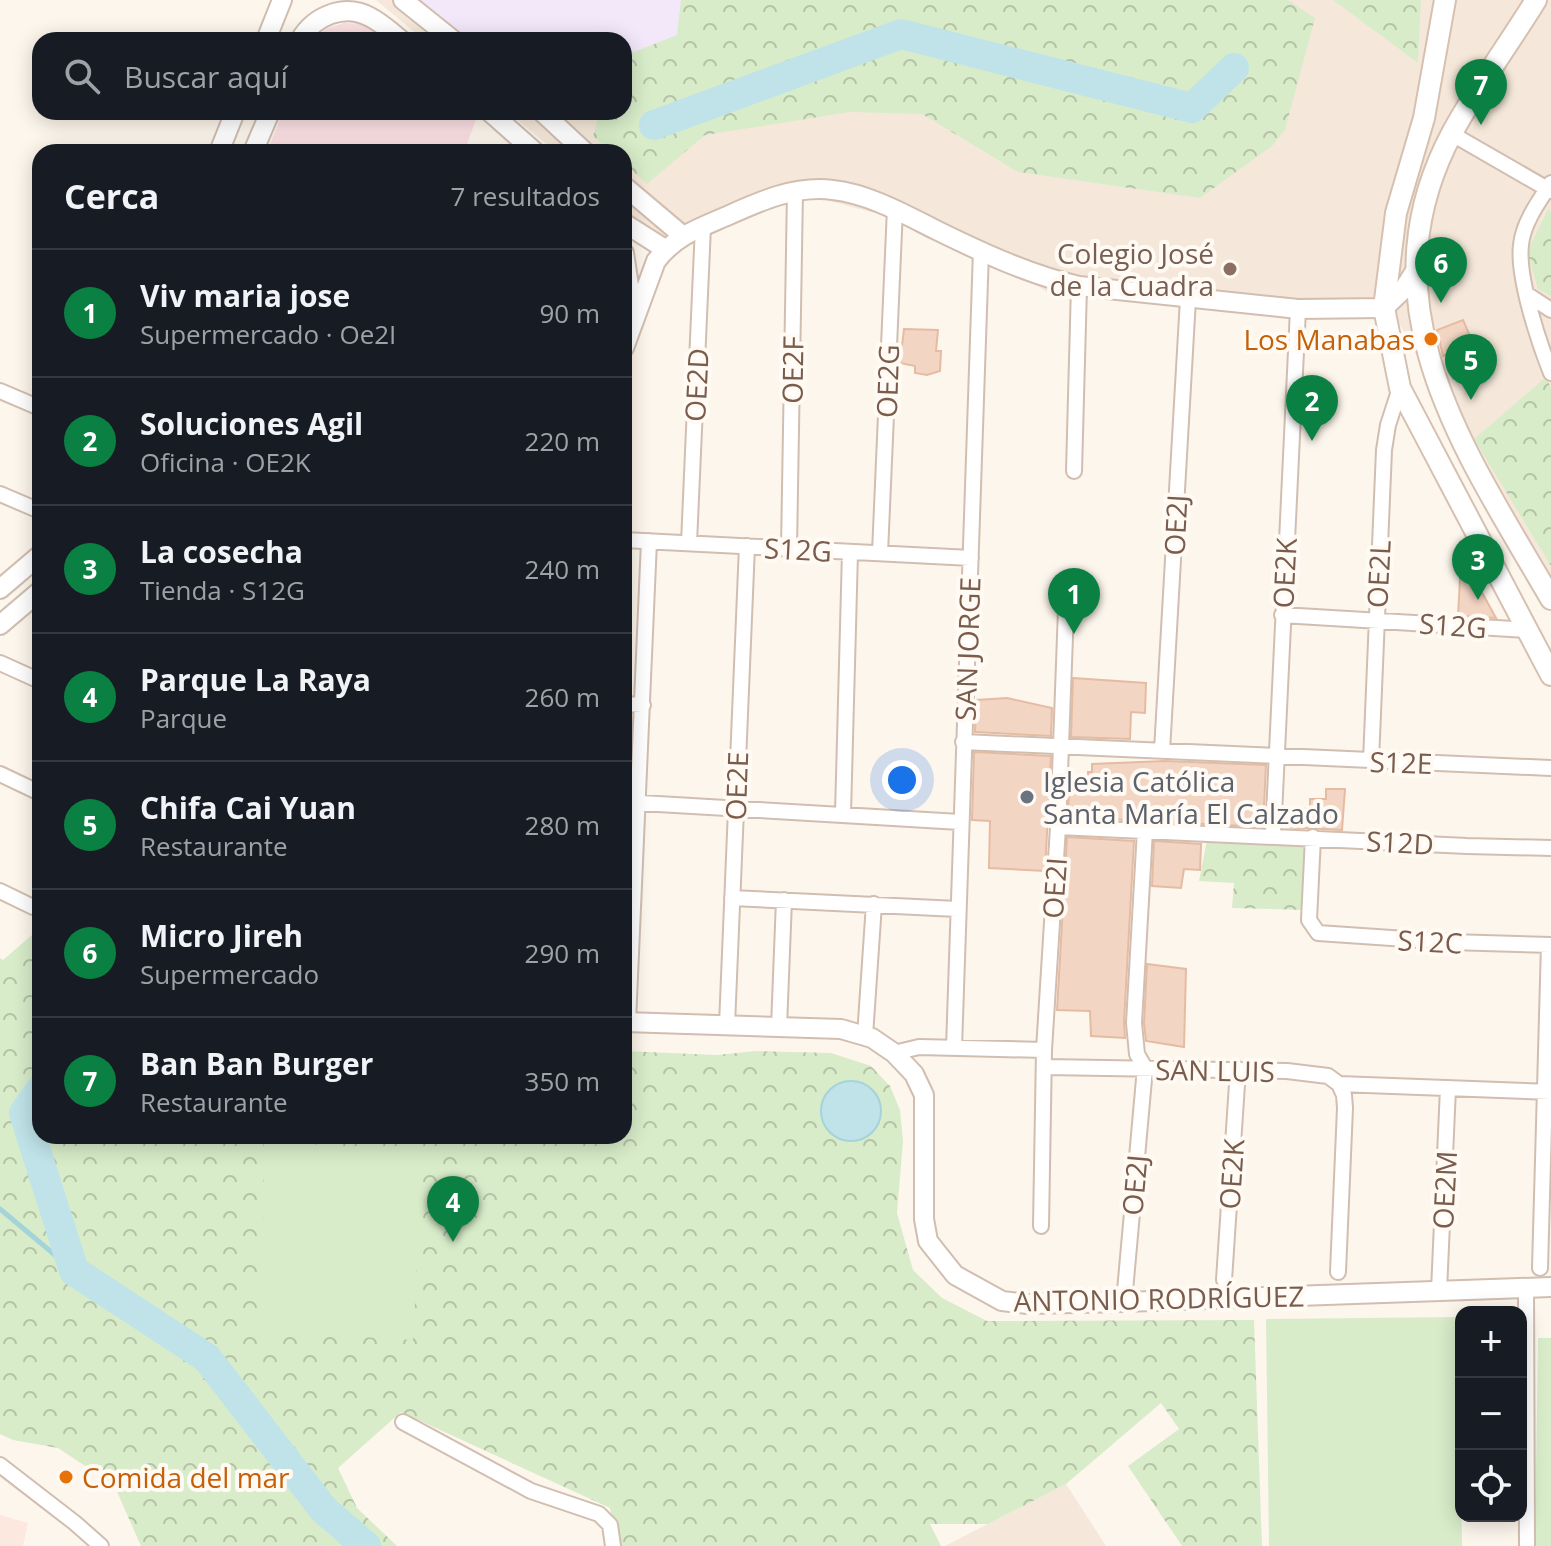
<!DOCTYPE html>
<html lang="es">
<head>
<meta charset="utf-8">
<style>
  :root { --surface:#171b24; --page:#20242c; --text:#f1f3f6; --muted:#9ea1a6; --line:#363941; --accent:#0b8043 }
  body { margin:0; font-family:"Open Sans",sans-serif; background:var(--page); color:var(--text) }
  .controls { position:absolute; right:24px; bottom:24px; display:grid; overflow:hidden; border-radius:16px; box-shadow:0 4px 20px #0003 }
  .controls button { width:72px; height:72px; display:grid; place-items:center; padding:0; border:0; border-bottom:2px solid var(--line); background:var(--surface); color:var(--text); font:40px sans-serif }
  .you { position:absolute; left:902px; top:780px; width:28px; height:28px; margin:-20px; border:6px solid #fff; border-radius:50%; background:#1a73e8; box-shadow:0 0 0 12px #1a73e833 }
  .badge { display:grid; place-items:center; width:52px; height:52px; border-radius:50%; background:var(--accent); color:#fff; font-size:26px; font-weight:700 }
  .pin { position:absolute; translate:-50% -66px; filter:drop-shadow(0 2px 4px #0008) }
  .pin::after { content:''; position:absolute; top:42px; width:28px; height:24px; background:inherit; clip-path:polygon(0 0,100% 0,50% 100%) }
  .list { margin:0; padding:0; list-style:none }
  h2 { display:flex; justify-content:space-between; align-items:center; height:104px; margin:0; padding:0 32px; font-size:34px }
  h2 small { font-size:26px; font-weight:400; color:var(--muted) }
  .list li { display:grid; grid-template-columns:52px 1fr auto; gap:24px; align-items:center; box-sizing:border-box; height:128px; padding:0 32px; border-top:2px solid var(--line) }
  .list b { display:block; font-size:30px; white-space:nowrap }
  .list p { margin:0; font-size:26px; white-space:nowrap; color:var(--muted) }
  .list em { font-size:26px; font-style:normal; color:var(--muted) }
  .icon { flex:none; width:44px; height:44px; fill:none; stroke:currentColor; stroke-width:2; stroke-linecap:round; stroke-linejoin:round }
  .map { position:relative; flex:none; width:1551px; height:1546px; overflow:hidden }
  .search { position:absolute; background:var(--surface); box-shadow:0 4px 20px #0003; left:32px; top:32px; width:600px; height:88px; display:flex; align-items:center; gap:20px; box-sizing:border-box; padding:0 28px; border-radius:24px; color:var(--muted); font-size:30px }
  .panel { position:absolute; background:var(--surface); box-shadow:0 4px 20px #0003; left:32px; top:144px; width:600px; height:1000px; border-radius:24px }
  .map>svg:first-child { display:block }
  .residential { fill:#f5e8da }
  .commercial { fill:#fde8e0 }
  .education { fill:#f3e8fa }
  .medical { fill:#fbdfe3 }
  .forest { fill:url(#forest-crowns) }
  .garden { fill:#d8ecc9 }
  .water { fill:#bfe3e8; stroke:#a5d3da; stroke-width:2 }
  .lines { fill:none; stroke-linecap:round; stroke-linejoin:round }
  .stream { stroke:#a5d3da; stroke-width:5 }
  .river { stroke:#bfe3e8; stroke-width:30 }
  .building { fill:#f3d5c3; stroke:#e6bba3; stroke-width:2 }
  .minor-casing { stroke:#d1beb0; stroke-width:18 }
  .tertiary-casing { stroke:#d1beb0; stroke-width:22 }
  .secondary-casing { stroke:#d6c0b0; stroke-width:24 }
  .minor { stroke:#fff; stroke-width:14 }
  .tertiary { stroke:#fff; stroke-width:18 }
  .secondary { stroke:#fff; stroke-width:20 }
  .education-dot { fill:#8d6e63; stroke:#fffaf3; stroke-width:3 }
  .food-dot { fill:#e8710a; stroke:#fffaf3; stroke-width:3 }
  .worship-dot { fill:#6b7280; stroke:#fffaf3; stroke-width:3 }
  .labels { text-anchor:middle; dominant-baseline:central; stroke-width:8; stroke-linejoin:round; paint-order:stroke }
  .education-label { font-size:28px; fill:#785e54; stroke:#fffaf3; text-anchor:end }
  .food-label { font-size:28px; fill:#c56008; stroke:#fffaf3; text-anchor:end }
  .street-label { font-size:28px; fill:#7a5c4d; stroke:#fffaf3 }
  .worship-label { font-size:28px; fill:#5b616d; stroke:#fffaf3; text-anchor:start }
</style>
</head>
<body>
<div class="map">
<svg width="1551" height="1546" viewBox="0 0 1551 1546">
  <defs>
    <pattern id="forest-crowns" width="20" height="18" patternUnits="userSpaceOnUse" patternTransform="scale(2)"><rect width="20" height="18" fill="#d8ecc9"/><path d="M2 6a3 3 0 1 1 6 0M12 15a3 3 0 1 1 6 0" fill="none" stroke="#b4c2a5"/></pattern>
  </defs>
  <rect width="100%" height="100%" fill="#fdf6ec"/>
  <!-- residential -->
  <path class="residential" d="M376,0H1551V604L1393,312L1049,293L955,235L804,194L657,238L624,210V152H556L508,112H624V40H424Z
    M1066,1484L1106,1546H945Z"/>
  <!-- commercial -->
  <path class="commercial" d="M0,1515L28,1523L23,1546H0Z"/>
  <!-- education -->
  <path class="education" d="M420,0H681L677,35L624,56V40H471Z"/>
  <!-- medical -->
  <path class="medical" d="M344,23L363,24L391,40H313L326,29Z
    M283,112H476L478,114L464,152H267Z"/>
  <!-- forest -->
  <path class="forest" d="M681,0H1288L1315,18L1285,130L1272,146L1200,198L1018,172L922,114L850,112L705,135L647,184L624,163V152H611L593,136L600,112H624V56L677,35Z
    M1333,0H1421L1418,63Z
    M1548,209L1551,211V296L1538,289L1527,252Z
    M1546,377L1551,388V566L1474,439Z
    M1207,840L1308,845L1305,910L1232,908L1234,883L1199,881Z
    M40,928V1136H624V1051L717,1055L756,1051L831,1053L871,1066L890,1086L900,1110L903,1141L897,1213L913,1270L942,1298L987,1321L1254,1320L1262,1546H1182L1128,1466L1179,1429L1161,1403L1066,1484L988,1524H930L941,1546H618L610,1508L401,1412L338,1468L357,1508L397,1546H141L114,1485L58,1448L13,1440L0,1434V958L3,960Z"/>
  <!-- garden -->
  <path class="garden" d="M264,1142L423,1150L413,1340L262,1331Z
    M1459,1317L1462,1546H1269L1266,1319Z
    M1538,1338H1551V1546H1535Z"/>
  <!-- water -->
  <path class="water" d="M821 1111a30 30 0 1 1 60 0a30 30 0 1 1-60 0Z"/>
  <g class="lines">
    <!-- stream -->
    <path class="stream" d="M0,1209L74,1271"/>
    <!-- river -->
    <path class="river" d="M654,125L901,34L1192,108L1234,68
      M40,1090L24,1113L74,1271L207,1358L324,1510L366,1546"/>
  </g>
  <!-- building -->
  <path class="building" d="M1463,320L1473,343L1443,356L1437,330Z
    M904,329L938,330L936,351H941L940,371L927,375L915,373V366L900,363Z
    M1460,579L1475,580L1496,618L1458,616Z
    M1073,678L1146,683L1145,713L1131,712L1130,739L1071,737Z
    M1007,698L1052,708L1051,736L975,732L976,700Z
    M974,752L1051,756L1045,871L989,868L990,821L972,820Z
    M1165,761L1266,765L1263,827L1068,817L1069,791H1089L1088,772H1092V764Z
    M1326,789H1345L1342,830L1283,827L1284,808L1310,809V799H1326Z
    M1067,837L1134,841L1124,1022L1125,1038L1091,1036L1090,1011L1057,1010Z
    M1154,841L1201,844L1200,870L1184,869L1181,888L1152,886Z
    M1147,964L1186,969L1184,1047L1146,1041L1144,1023Z"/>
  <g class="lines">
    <defs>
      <path id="minor" d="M1452,134L1551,191
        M1551,183C1539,201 1523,223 1521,245C1517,277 1539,343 1551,373
        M1528,295L1551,310
        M0,391L40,408
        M1074,471L1079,286
        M0,494L40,511
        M624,540L971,558
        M689,543L703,226
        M789,549L795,191
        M880,553L895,208
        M1282,615L1528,630
        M0,663L40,681
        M624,704L643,705
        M963,742L1551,768
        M1162,751L1188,299
        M1371,761L1384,450L1388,425L1400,388
        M0,774L40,793
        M624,802L960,822
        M843,814L850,552
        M1058,827L1467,846L1551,848
        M1145,830L1134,1023L1137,1054L1145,1068
        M1273,836L1298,309
        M1313,837L1309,920L1318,933L1450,942L1551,945
        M0,891L33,907
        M732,898L957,909
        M628,1022L649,541
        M727,1025L747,546
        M779,1027L784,900
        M865,1036L874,904
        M954,1048L981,251
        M1044,1050L1058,827L1067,582
        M894,1053L919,1047L1044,1050L1041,1226
        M1045,1067L1287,1071L1328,1076L1339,1084L1551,1092
        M1540,1268L1549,945
        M1338,1272L1345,1108L1344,1095L1339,1084
        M1224,1280L1238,1069
        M1526,1288L1527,1546
        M1439,1291L1448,1088
        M1124,1302L1145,1068
        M403,1422L531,1491L599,1514L610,1525L613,1546
        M0,1465L75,1523L101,1546"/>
      <path id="tertiary" d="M403,0L453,40
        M266,40L282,0
        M300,40C314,16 344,3 370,17C382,23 391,32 401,40
        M490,112L535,152
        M542,112L585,152
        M219,152L235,112
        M253,152L270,112
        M624,186L682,235
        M624,223L665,249
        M624,253L629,286L628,320
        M624,348L656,261C675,236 699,228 727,216C760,201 796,185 833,190C869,194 904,214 936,230C981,252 1030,275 1079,286L1298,309L1384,308L1403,290L1415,271
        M0,589L40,555
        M0,625L40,591
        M624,1022L841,1029L872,1038L894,1053L914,1074L924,1095V1219L928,1241L955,1275L1002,1301L1028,1304L1124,1302L1551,1287"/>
      <path id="secondary" d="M1445,0L1424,118L1396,213L1384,308L1400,388L1551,675
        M1536,0C1509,44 1477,87 1452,133C1360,306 1466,452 1551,599"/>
    </defs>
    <!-- minor casing -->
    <use href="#minor" class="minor-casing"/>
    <!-- tertiary casing -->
    <use href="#tertiary" class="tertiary-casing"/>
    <!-- secondary casing -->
    <use href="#secondary" class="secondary-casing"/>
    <!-- minor -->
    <use href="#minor" class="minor"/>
    <!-- tertiary -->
    <use href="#tertiary" class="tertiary"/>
    <!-- secondary -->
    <use href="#secondary" class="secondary"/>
  </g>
  <!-- markers -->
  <circle class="education-dot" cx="1230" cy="269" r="8"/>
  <g class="food-dot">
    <circle cx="1431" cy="339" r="8"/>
    <circle cx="66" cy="1477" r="8"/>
  </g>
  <circle class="worship-dot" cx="1027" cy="797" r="8"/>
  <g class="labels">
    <!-- education labels -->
    <g class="education-label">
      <text x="1214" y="253">Colegio José<tspan x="1214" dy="32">de la Cuadra</tspan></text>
    </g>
    <!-- food labels -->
    <g class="food-label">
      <text x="1415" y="339">Los Manabas</text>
      <text x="82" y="1477" text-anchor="start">Comida del mar</text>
    </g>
    <!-- street labels -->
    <g class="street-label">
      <text transform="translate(792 370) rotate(-89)">OE2F</text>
      <text transform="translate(887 381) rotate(-88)">OE2G</text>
      <text transform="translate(696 385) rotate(-87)">OE2D</text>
      <text transform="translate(1175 525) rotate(-87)">OE2J</text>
      <text transform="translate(798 549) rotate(3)">S12G</text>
      <text transform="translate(1284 573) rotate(-87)">OE2K</text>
      <text transform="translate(1378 574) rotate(-87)">OE2L</text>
      <text transform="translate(1453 625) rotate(4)">S12G</text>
      <text transform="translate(967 649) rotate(-88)">SAN JORGE</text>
      <text transform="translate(1401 762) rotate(2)">S12E</text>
      <text transform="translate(736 786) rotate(-88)">OE2E</text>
      <text transform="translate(1400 842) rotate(3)">S12D</text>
      <text transform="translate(1054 888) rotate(-86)">OE2I</text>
      <text transform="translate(1430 941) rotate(3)">S12C</text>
      <text transform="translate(1215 1070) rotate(1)">SAN LUIS</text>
      <text transform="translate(1231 1174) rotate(-86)">OE2K</text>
      <text transform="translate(1134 1185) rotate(-85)">OE2J</text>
      <text transform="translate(1444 1190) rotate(-87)">OE2M</text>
      <text transform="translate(1159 1298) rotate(-1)">ANTONIO RODRÍGUEZ</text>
    </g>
    <!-- worship labels -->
    <g class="worship-label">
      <text x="1043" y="781">Iglesia Católica<tspan x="1043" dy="32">Santa María El Calzado</tspan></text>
    </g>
  </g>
</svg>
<div class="controls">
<button>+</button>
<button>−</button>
<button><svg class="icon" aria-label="locate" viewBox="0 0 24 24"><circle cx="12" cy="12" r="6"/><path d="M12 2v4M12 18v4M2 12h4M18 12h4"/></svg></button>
</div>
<div class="you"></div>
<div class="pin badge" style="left:1074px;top:634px">1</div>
<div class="pin badge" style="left:1312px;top:441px">2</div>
<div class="pin badge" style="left:1478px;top:600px">3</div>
<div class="pin badge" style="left:453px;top:1242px">4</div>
<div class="pin badge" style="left:1471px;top:400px">5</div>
<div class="pin badge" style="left:1441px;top:303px">6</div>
<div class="pin badge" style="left:1481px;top:125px">7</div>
<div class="search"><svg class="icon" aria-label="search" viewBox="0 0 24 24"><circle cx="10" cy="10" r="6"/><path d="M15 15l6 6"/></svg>Buscar aquí</div>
<section class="panel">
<h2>Cerca<small>7 resultados</small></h2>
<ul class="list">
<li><span class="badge">1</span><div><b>Viv maria jose</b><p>Supermercado · Oe2I</p></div><em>90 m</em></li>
<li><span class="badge">2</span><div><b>Soluciones Agil</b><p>Oficina · OE2K</p></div><em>220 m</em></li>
<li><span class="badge">3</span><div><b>La cosecha</b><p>Tienda · S12G</p></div><em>240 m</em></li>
<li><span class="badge">4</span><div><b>Parque La Raya</b><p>Parque</p></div><em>260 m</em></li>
<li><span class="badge">5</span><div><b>Chifa Cai Yuan</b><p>Restaurante</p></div><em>280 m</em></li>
<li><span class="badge">6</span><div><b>Micro Jireh</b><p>Supermercado</p></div><em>290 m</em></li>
<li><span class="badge">7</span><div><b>Ban Ban Burger</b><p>Restaurante</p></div><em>350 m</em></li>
</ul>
</section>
</div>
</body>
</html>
